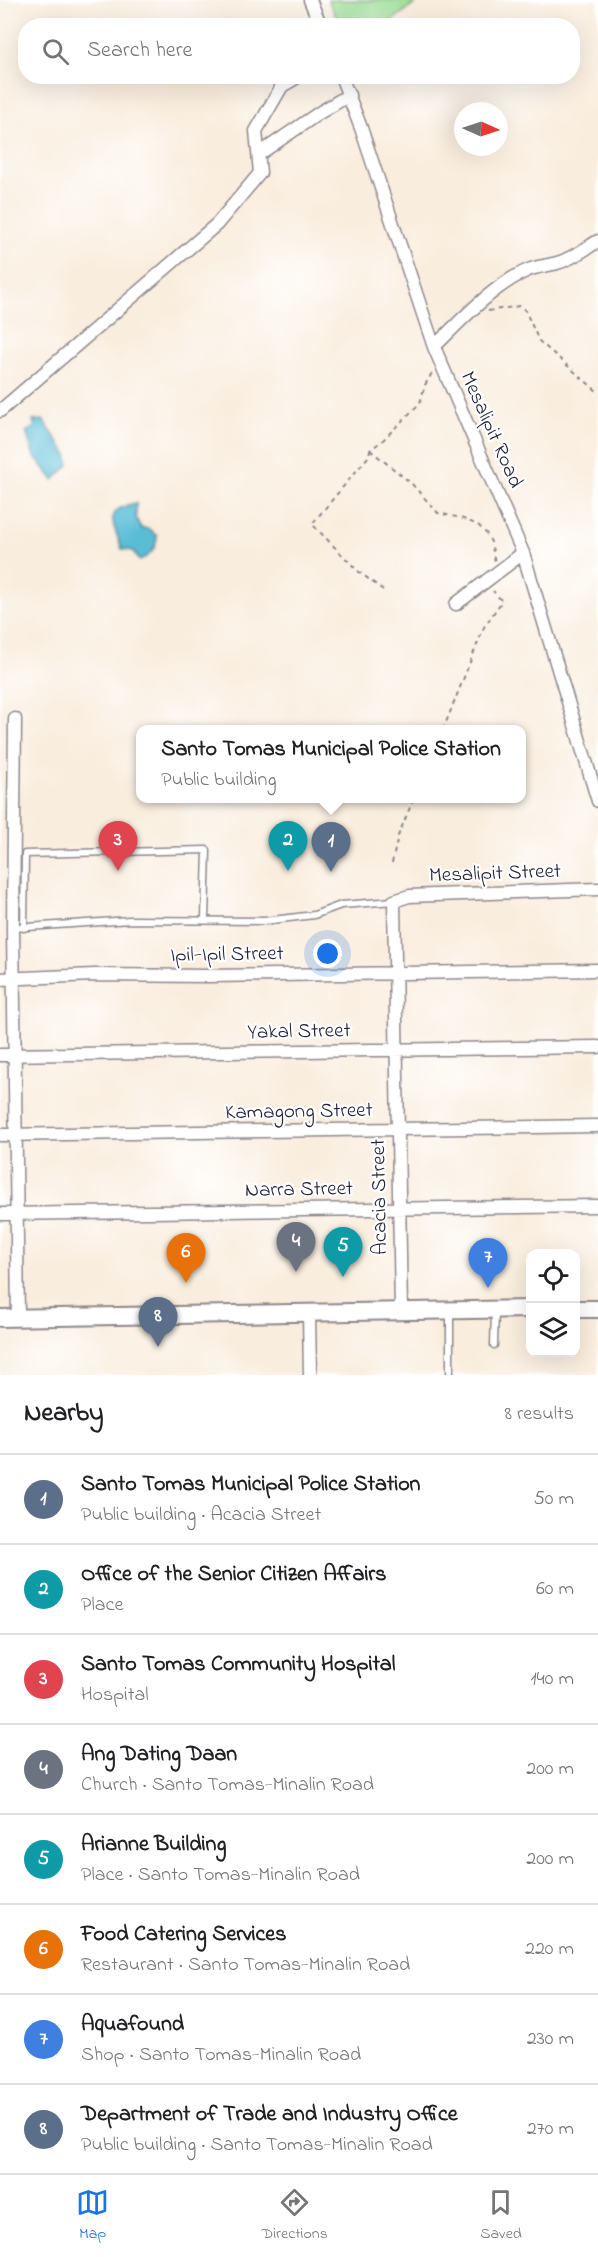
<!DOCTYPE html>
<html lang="en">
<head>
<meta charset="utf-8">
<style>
  :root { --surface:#fff; --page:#f6f6f6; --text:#202124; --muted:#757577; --line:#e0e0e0; --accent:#1a73e8 }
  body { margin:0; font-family:"Indie Flower",sans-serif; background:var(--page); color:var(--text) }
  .controls { position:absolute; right:18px; bottom:18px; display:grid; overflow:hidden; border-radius:12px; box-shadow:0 6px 24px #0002 }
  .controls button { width:54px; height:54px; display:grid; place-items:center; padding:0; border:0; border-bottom:2px solid var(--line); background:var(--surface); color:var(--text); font:30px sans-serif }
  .compass { position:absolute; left:454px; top:102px; width:54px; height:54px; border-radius:50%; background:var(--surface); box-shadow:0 6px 24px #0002; rotate:93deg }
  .you { position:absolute; left:328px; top:954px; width:21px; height:21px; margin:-15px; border:4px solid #fff; border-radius:50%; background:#1a73e8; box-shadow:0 0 0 9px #1a73e833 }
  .badge { display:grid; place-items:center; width:39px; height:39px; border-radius:50%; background:var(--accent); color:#fff; font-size:20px; font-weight:700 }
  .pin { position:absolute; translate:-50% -50px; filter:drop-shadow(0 2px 3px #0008) }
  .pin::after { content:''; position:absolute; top:32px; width:21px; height:18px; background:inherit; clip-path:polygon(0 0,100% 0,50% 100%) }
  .popup { position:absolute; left:136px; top:725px; width:390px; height:78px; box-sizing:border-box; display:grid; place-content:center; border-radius:12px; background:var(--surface); filter:drop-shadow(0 2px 4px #0005); font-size:20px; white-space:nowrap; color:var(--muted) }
  .popup b { font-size:22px; color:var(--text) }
  .popup::after { content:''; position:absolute; left:50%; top:100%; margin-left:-12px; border:12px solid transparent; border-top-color:var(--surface) }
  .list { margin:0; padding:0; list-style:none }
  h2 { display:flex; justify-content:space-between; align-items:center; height:78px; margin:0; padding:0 24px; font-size:26px }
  h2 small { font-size:20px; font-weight:400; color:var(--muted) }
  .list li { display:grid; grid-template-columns:39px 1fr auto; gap:18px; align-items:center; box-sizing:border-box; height:90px; padding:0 24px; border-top:2px solid var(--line) }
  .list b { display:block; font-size:22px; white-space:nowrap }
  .list p { margin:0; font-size:20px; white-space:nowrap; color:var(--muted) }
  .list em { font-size:20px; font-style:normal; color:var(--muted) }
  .icon { flex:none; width:33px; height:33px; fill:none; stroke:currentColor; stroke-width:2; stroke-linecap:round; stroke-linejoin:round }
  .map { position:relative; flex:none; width:598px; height:1375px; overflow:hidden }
  .search { position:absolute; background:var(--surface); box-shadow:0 6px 24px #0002; left:18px; right:18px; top:18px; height:66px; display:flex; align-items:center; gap:15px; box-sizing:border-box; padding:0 21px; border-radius:24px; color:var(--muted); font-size:22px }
  .sheet { height:798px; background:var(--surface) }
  nav { display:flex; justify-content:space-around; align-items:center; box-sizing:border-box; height:84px; border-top:2px solid var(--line); background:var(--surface); font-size:16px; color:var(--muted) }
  nav a { display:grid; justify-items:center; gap:3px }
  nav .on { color:var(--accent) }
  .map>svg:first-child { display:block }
  .green { fill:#9adc93; stroke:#5e7f67; stroke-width:1.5 }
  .water { fill:#59bed6; stroke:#3e7088; stroke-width:1.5 }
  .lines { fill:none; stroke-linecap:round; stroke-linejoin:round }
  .service-casing { stroke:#8e888c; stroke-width:9 }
  .minor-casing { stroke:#8e888c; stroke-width:15 }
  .secondary-casing { stroke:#8e888c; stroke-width:20 }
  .path { stroke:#8e888c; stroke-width:2; stroke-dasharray:4.5 4.5; stroke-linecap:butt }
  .service { stroke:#fff; stroke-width:6 }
  .minor { stroke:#fff; stroke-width:12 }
  .secondary { stroke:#fff; stroke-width:16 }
  .labels { text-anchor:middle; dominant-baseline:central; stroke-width:4.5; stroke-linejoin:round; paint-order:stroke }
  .street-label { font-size:21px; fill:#22223b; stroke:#fff }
</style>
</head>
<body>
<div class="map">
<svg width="598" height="1375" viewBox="0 0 598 1375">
  <rect width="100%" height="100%" fill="#fff"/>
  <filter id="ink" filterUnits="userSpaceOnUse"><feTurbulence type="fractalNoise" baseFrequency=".0167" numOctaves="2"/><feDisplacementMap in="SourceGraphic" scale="12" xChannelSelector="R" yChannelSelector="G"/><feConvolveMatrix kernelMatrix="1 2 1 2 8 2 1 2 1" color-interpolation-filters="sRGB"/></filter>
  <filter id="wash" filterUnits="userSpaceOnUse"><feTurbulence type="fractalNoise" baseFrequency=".008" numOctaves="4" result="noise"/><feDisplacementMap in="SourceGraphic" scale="24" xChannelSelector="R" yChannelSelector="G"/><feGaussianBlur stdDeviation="1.35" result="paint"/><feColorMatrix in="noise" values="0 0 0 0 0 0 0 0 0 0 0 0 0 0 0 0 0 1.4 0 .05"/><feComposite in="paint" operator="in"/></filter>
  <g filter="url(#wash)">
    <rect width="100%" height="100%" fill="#f9eddd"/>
    <!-- green -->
    <path class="green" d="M328,0H420L386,25H340Z"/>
    <!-- water -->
    <path class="water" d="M43,420L67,454L69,465L54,480L34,456L26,432L35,427L33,421Z
      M136,503V518L141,528L149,529L157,536C156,549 151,556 139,560L133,551L122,549C114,524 101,510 136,503Z"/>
  </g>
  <g filter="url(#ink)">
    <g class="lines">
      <defs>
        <path id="service" d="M13,928L130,920L264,921L314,915L341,905L394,901
          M24,928L25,854L207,850L205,919
          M494,1345L495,1311
          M450,1375V1313"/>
        <path id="minor" d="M310,0L321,26
          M341,76L361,128L434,347L523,553L598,801
          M259,154L319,113L349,95
          M434,347C460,321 493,286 526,271C536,266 547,266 557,263C572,259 585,249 598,241
          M0,411L217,224L260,173L256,131L282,86L299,76
          M456,604L523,553
          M15,719L13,928L18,1318
          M0,979L94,975L207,976L598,970
          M0,1055L598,1047
          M0,1135L598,1126
          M0,1214L598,1206
          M401,1311L394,901L409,896L598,889
          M309,1313L310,1375"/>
        <path id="secondary" d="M576,1309H598
          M0,1318L530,1309"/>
      </defs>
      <!-- service casing -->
      <use href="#service" class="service-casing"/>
      <!-- minor casing -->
      <use href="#minor" class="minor-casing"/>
      <!-- secondary casing -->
      <use href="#secondary" class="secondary-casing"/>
      <!-- path -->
      <path class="path" d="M488,311L519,306L525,310L539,341L598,392
        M370,450L411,483L438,513L461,518L478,525L486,533L491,542L495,562
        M383,590L358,571L312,524L368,457L370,450L382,441L420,403L425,385L432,373
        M443,730L484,627L502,601L493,591
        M392,863L398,836L414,798"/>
      <!-- service -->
      <use href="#service" class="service"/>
      <!-- minor -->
      <use href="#minor" class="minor"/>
      <!-- secondary -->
      <use href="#secondary" class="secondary"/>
    </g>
  </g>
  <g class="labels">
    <!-- street labels -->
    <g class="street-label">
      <text transform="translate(491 430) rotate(66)">Mesalipit Road</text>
      <text transform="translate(495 874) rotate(-2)">Mesalipit Street</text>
      <text transform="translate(227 955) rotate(-1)">Ipil-Ipil Street</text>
      <text transform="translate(299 1032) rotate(-1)">Yakal Street</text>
      <text transform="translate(299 1112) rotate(-1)">Kamagong Street</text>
      <text transform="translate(299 1190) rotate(-1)">Narra Street</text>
      <text transform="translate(380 1197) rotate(-91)">Acacia Street</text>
    </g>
  </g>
</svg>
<div class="controls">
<button><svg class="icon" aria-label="locate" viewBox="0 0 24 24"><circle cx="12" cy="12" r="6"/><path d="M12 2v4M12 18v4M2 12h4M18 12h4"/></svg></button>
<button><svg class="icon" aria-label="layers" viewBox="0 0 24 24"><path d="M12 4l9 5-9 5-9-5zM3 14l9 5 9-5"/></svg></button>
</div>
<svg class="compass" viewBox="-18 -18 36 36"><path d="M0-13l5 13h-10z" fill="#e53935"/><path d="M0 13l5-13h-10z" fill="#757577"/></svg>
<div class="you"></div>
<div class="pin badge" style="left:331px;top:872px;background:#5c6f8a">1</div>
<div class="popup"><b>Santo Tomas Municipal Police Station</b>Public building</div>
<div class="pin badge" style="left:288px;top:871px;background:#0f9aa8">2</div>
<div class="pin badge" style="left:118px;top:871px;background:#e0444e">3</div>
<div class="pin badge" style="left:296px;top:1272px;background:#6b7280">4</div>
<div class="pin badge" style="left:343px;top:1277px;background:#0f9aa8">5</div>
<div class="pin badge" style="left:186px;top:1283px;background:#e8710a">6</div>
<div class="pin badge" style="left:488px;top:1288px;background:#3f7fe0">7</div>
<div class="pin badge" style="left:158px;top:1347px;background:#5c6f8a">8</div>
<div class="search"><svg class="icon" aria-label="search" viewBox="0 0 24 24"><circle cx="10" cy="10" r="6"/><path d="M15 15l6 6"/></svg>Search here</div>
</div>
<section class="sheet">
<h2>Nearby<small>8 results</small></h2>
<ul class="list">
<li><span class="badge" style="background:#5c6f8a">1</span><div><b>Santo Tomas Municipal Police Station</b><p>Public building · Acacia Street</p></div><em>50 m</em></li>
<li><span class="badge" style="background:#0f9aa8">2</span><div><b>Office of the Senior Citizen Affairs</b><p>Place</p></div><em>60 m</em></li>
<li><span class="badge" style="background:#e0444e">3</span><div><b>Santo Tomas Community Hospital</b><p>Hospital</p></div><em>140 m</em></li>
<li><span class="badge" style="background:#6b7280">4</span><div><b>Ang Dating Daan</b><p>Church · Santo Tomas-Minalin Road</p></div><em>200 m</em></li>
<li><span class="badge" style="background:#0f9aa8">5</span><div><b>Arianne Building</b><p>Place · Santo Tomas-Minalin Road</p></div><em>200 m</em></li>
<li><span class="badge" style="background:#e8710a">6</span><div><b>Food Catering Services</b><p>Restaurant · Santo Tomas-Minalin Road</p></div><em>220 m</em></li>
<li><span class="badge" style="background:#3f7fe0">7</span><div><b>Aquafound</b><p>Shop · Santo Tomas-Minalin Road</p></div><em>230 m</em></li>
<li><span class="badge" style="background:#5c6f8a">8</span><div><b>Department of Trade and Industry Office</b><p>Public building · Santo Tomas-Minalin Road</p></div><em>270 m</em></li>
</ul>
</section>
<nav>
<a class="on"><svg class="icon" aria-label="map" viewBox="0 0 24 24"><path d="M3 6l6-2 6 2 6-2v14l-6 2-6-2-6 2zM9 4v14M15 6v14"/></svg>Map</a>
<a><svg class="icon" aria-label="directions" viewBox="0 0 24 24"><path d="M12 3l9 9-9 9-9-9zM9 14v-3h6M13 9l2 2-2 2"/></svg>Directions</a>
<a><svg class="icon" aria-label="saved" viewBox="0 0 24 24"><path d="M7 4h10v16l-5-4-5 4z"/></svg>Saved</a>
</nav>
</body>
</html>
